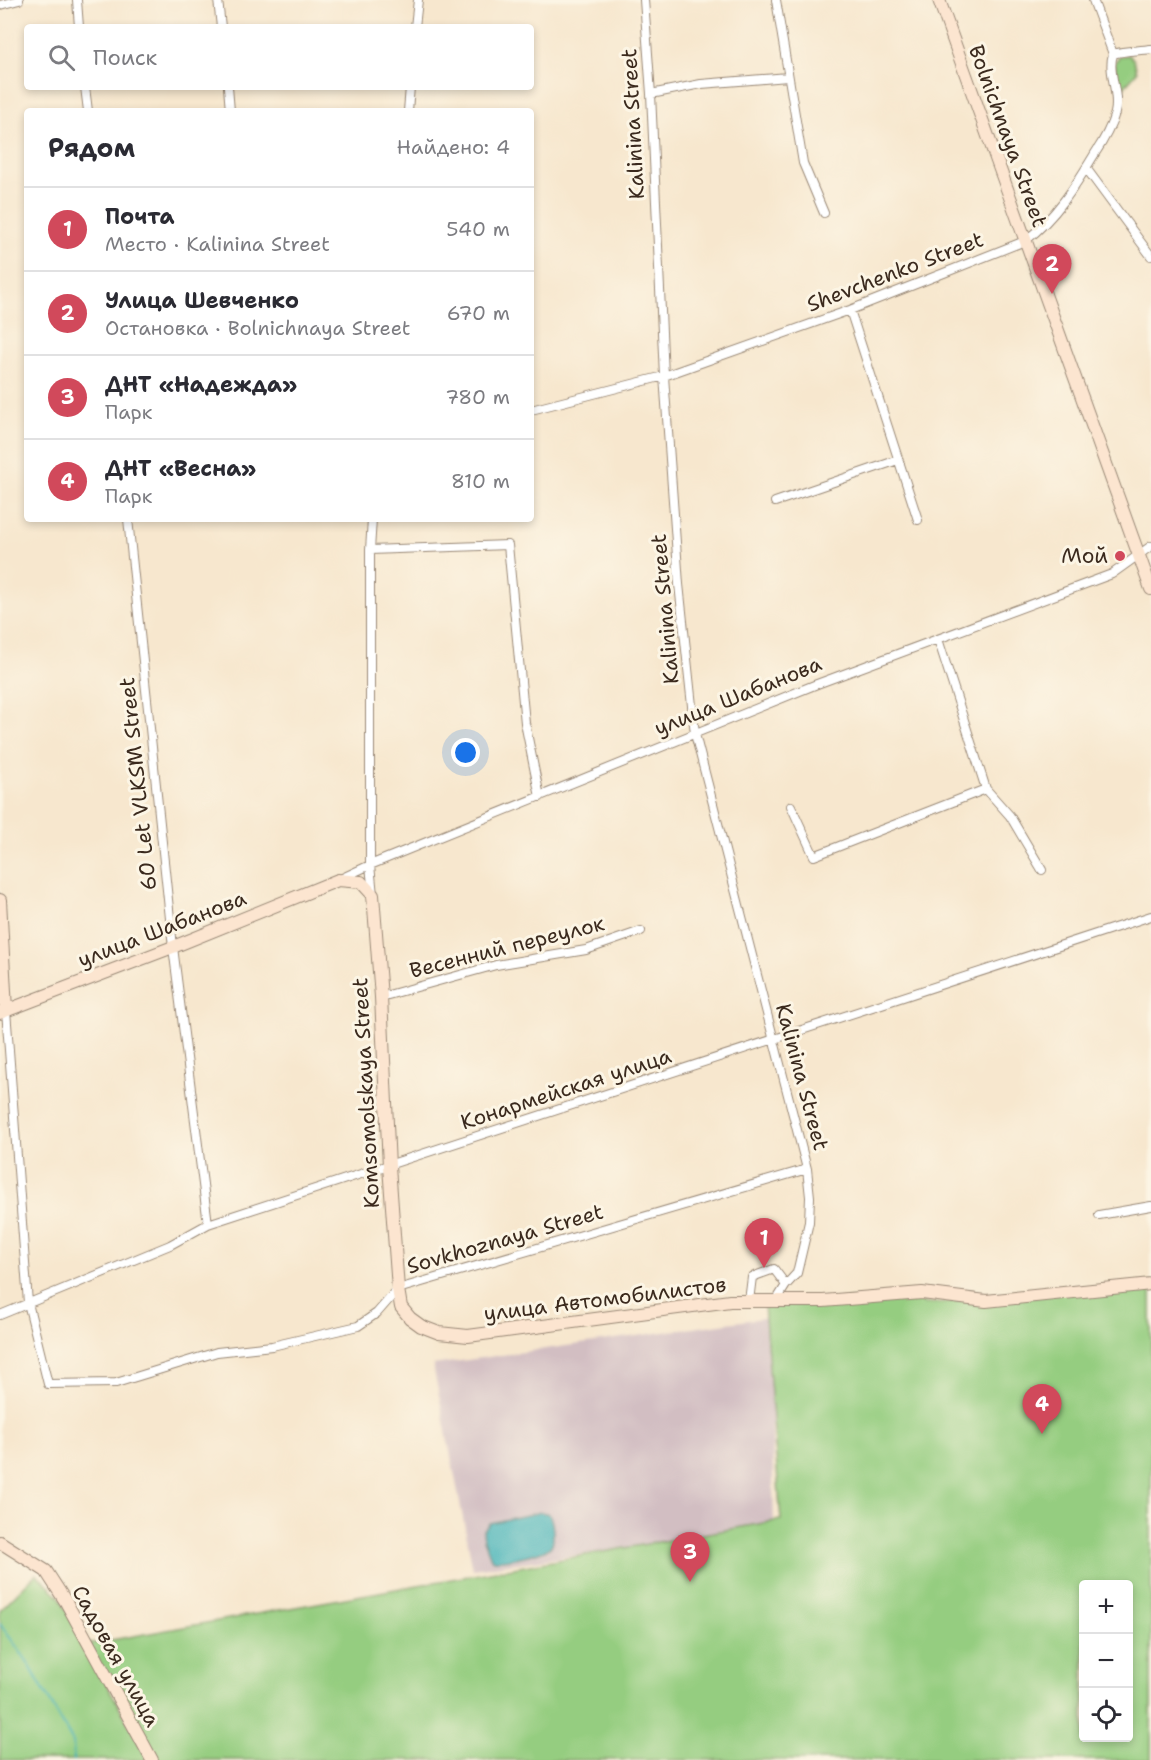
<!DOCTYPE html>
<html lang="ru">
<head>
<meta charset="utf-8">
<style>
  :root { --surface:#fff; --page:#f2f2f3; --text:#2b2b33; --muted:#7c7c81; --line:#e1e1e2; --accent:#d1495b }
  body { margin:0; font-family:"Shantell Sans",sans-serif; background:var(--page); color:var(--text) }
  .controls { position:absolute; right:18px; bottom:18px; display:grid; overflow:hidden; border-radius:6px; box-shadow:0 3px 9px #0003 }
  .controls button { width:54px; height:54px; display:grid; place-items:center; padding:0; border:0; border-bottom:2px solid var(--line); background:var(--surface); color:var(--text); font:30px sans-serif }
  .you { position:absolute; left:466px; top:753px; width:21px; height:21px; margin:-15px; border:4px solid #fff; border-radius:50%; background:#1a73e8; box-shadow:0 0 0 9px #1a73e833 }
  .badge { display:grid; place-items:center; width:39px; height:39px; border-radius:50%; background:var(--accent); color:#fff; font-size:20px; font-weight:700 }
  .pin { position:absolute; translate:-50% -50px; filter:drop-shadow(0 2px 3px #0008) }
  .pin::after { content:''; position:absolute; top:32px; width:21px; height:18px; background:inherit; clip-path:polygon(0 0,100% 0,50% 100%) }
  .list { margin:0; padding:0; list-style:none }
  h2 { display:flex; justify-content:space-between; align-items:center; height:78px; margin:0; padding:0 24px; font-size:26px }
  h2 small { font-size:20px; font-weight:400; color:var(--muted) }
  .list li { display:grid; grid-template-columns:39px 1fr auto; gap:18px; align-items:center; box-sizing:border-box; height:84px; padding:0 24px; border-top:2px solid var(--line) }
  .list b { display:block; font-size:22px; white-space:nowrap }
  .list p { margin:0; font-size:20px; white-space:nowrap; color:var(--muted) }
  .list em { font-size:20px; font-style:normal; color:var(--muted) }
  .icon { flex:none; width:33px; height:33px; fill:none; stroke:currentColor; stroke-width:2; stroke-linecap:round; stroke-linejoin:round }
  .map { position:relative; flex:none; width:1151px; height:1760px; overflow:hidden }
  .search { position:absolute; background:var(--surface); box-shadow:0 3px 9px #0003; left:24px; top:24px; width:510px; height:66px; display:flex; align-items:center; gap:15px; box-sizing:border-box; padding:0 21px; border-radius:6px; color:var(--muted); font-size:22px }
  .panel { position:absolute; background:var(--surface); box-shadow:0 3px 9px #0003; left:24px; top:108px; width:510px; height:414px; border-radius:6px }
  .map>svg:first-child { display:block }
  .industrial { fill:#d2bec2 }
  .green { fill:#95cd80; stroke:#687c4f; stroke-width:1.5; fill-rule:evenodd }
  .water { fill:#40b1b7; stroke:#3e6e6a; stroke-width:1.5 }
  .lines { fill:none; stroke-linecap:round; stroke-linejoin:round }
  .stream { stroke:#40b1b7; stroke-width:2 }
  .street-casing { stroke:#998876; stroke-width:10 }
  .secondary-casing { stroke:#998876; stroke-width:14 }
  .street { stroke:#fff; stroke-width:8 }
  .secondary { stroke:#fce5d0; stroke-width:12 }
  .poi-dot { fill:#d1495b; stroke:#fcf5e5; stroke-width:2 }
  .labels { text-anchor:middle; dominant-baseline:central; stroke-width:6; stroke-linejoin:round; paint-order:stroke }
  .street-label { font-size:21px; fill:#3b2a1e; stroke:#fcf5e5 }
  .poi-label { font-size:21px; fill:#3b2a1e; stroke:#fcf5e5; text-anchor:end }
</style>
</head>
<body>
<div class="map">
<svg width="1151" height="1760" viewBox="0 0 1151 1760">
  <rect width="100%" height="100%" fill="#fcf5e5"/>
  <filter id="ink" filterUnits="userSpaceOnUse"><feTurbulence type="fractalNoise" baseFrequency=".0167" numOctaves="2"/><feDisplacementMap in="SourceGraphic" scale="12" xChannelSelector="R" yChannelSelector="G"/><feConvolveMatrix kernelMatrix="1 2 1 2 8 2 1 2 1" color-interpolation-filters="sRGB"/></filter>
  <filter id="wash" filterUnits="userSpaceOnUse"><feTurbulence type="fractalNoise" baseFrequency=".008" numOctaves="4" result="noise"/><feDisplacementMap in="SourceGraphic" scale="24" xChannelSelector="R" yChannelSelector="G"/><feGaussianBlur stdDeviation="1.35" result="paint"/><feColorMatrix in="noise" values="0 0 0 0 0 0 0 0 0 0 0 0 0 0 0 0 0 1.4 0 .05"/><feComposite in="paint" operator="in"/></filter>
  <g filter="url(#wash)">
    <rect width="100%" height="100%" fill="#f7e7ce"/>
    <!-- industrial -->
    <path class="industrial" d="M770,1317L774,1529L473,1569L433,1365Z"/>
    <!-- green -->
    <path class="green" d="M1129,55L1134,60L1137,72L1124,87L1118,85L1115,62L1120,56Z
      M1151,1283V1760H152L89,1644L781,1520L764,1305L923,1296L924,1304ZM1084,1584H1128V1738H1084Z
      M36,1574L59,1596L148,1760H0V1610Z"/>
    <!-- water -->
    <path class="water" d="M541,1512L549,1514C553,1521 555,1540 551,1546C547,1552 502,1562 495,1560C493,1560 492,1559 491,1558L484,1540L483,1531L490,1523Z"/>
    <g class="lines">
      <!-- stream -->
      <path class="stream" d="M0,1624L27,1661L73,1742L74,1760"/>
    </g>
  </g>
  <g filter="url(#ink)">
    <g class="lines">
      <defs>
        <path id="street" d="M77,0L79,27
          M218,0L221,27
          M644,0L651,94L664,376L679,584L695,734L807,1169L810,1197L809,1222L797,1273L786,1285L776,1301
          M776,0L803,163L824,213
          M1093,0L1113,54
          M0,5L19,0
          M415,27L418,0
          M1113,54C1125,50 1138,51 1151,49
          M85,87L88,111
          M228,87L230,111
          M651,94L701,84L788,77
          M408,111L410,87
          M1086,168L1151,256
          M850,310L918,520
          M531,410L664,376L850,310L1025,241C1056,217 1074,188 1094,155C1102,143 1111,128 1115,113C1120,93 1107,73 1113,54
          M775,502L898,460
          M128,519L173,947L208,1224
          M372,519L370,550V865L373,895
          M370,550L508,545L525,723L540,797
          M938,639L986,789L1010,816L1042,870
          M791,806L814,856L986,789
          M340,879L370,865L817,684L1112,574L1151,546
          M381,997L496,965L586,950L641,931
          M6,1010L28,1303L48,1384L116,1383L217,1352L272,1346L358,1326L377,1313L398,1289L807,1169
          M1099,1215L1151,1206
          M749,1301L752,1277L774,1269L786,1285
          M0,1315L170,1245L208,1224L1151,916"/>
        <path id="secondary" d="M939,0L1151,589
          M0,900L6,1010
          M0,1013L173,947L338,880L361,882L373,895L381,997L389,1166L398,1289L401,1307L410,1318L421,1326L439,1333L468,1336L730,1301H823L922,1293L986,1301L1151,1284
          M0,1542L46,1571L66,1602L152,1760"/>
      </defs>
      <!-- street casing -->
      <use href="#street" class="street-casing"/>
      <!-- secondary casing -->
      <use href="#secondary" class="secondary-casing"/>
      <!-- street -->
      <use href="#street" class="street"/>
      <!-- secondary -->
      <use href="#secondary" class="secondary"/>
    </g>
  </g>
  <!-- markers -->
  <circle class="poi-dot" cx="1120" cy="556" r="6"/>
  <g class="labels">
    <!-- street labels -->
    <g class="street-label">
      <text transform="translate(633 124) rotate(-93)">Kalinina Street</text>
      <text transform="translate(1008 136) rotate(70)">Bolnichnaya Street</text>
      <text transform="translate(895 272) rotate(-21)">Shevchenko Street</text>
      <text transform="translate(665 609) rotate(-95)">Kalinina Street</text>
      <text transform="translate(738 696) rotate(-22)">улица Шабанова</text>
      <text transform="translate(138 784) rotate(-96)">60 Let VLKSM Street</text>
      <text transform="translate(162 929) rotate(-21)">улица Шабанова</text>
      <text transform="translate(507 947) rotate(-14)">Весенний переулок</text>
      <text transform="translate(802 1077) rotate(75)">Kalinina Street</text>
      <text transform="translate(566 1089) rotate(-18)">Конармейская улица</text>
      <text transform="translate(366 1093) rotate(-93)">Komsomolskaya Street</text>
      <text transform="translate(505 1239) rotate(-16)">Sovkhoznaya Street</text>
      <text transform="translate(605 1299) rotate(-7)">улица Автомобилистов</text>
      <text transform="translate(116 1656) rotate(61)">Садовая улица</text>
    </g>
    <!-- poi labels -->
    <g class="poi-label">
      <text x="1108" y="556">Мой</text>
    </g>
  </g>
</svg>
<div class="controls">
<button>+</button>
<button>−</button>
<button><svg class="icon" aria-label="locate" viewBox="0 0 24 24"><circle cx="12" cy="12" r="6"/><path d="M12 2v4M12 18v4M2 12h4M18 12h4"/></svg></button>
</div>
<div class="you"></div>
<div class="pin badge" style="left:764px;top:1268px">1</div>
<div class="pin badge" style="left:1052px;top:294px">2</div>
<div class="pin badge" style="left:690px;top:1582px">3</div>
<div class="pin badge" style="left:1042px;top:1434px">4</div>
<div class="search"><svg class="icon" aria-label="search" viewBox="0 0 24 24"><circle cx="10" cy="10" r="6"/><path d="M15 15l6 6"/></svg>Поиск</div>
<section class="panel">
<h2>Рядом<small>Найдено: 4</small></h2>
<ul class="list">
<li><span class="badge">1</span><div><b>Почта</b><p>Место · Kalinina Street</p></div><em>540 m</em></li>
<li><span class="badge">2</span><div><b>Улица Шевченко</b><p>Остановка · Bolnichnaya Street</p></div><em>670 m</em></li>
<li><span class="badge">3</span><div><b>ДНТ «Надежда»</b><p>Парк</p></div><em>780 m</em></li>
<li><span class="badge">4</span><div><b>ДНТ «Весна»</b><p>Парк</p></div><em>810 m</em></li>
</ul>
</section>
</div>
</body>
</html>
